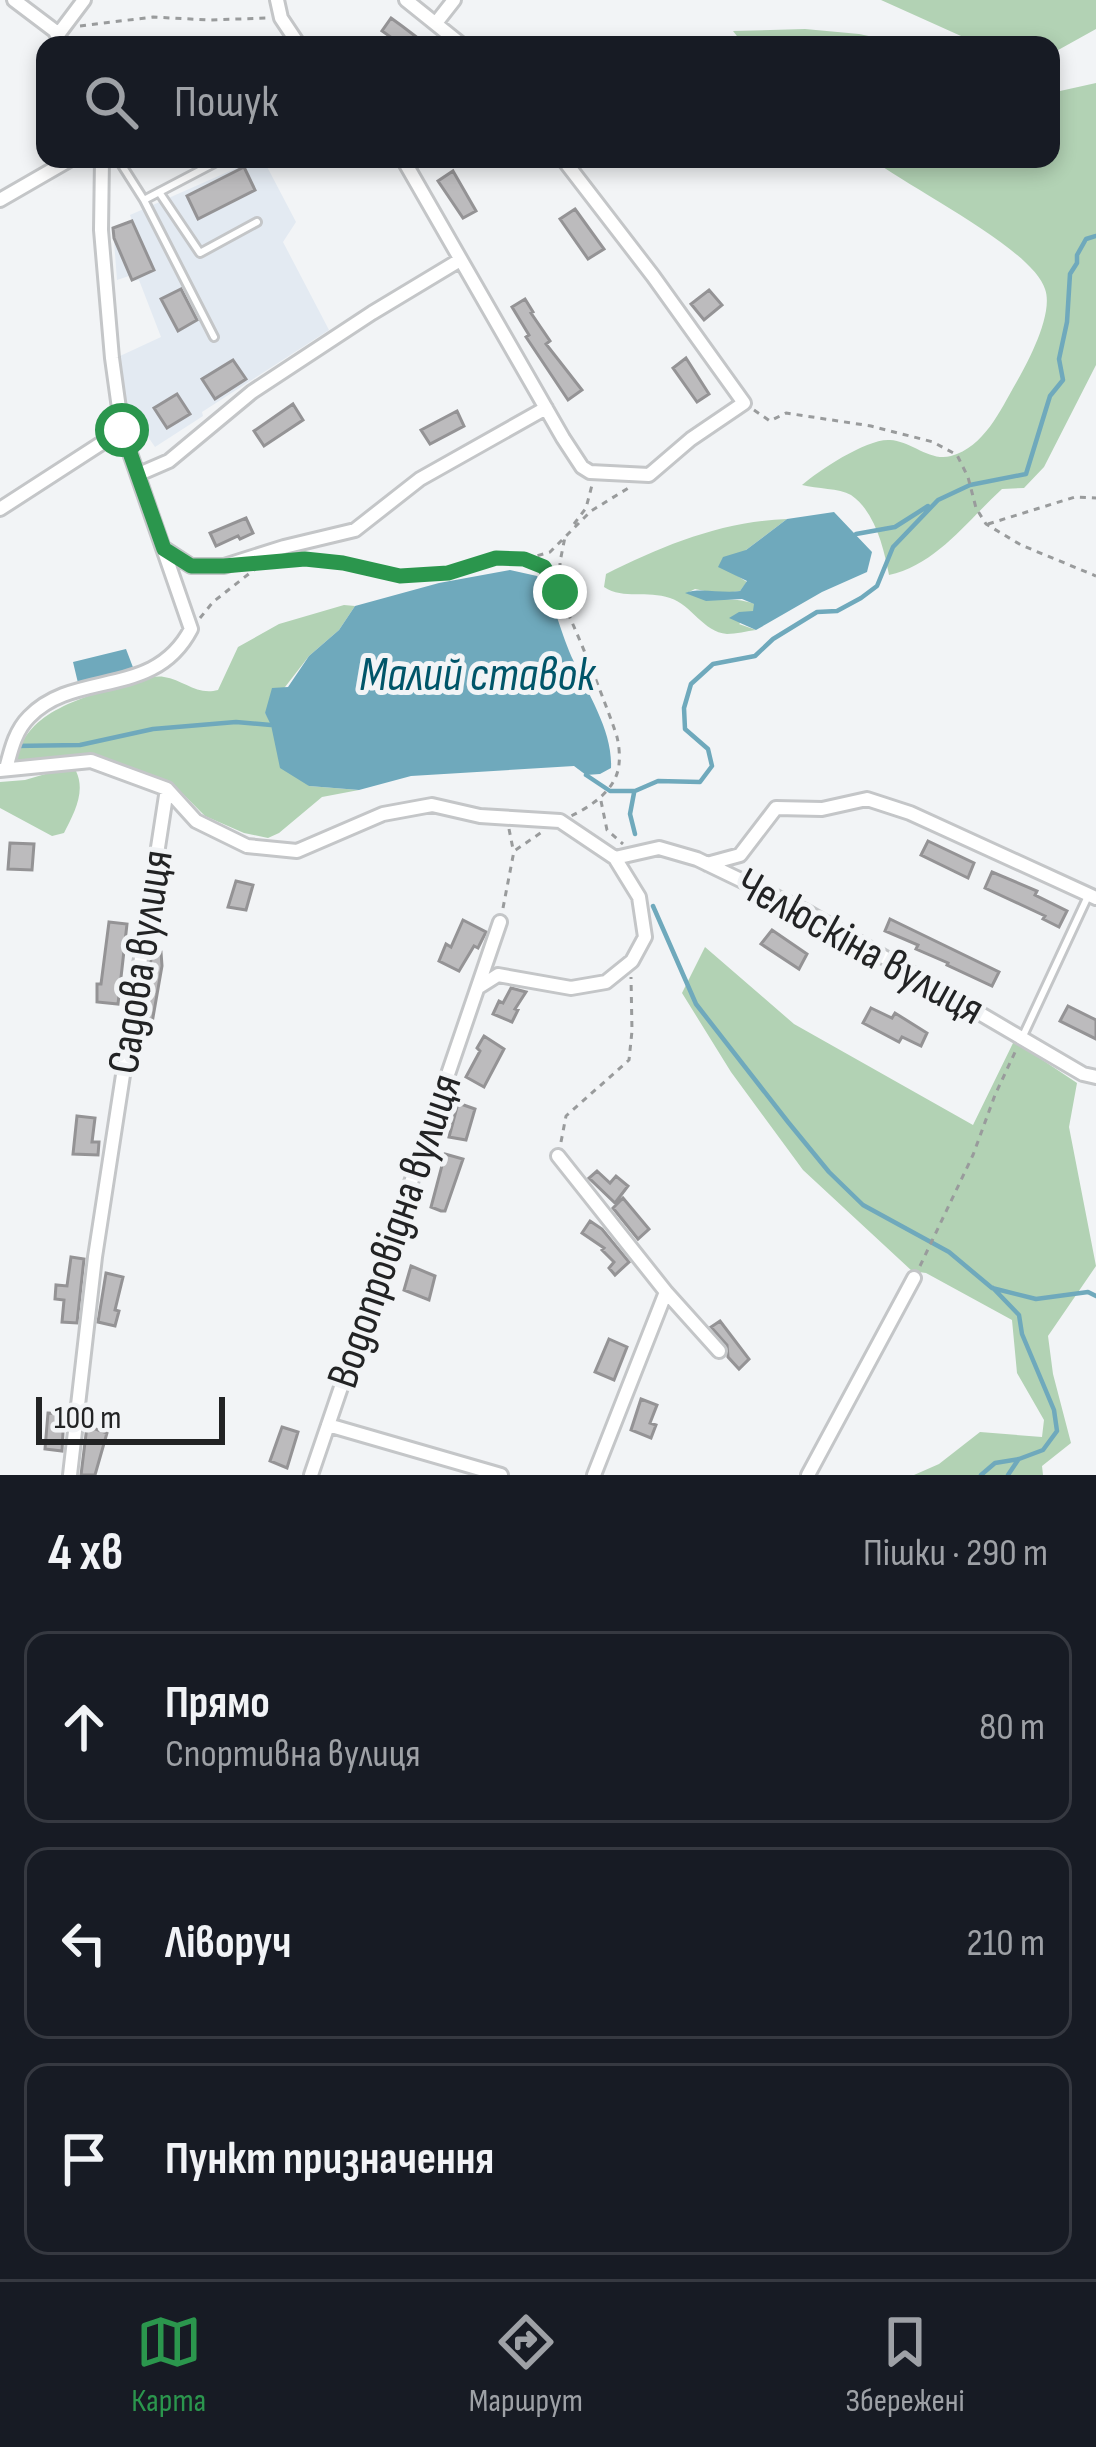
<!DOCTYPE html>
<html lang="uk">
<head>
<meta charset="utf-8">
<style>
  :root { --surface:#171b24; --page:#20242c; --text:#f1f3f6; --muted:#9ea1a6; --line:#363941; --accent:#2b964d }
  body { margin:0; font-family:"Sofia Sans Condensed",sans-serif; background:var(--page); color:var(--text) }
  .scale { position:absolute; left:36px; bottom:30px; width:189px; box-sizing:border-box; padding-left:12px; border:6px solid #222324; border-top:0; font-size:33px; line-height:42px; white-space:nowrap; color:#222324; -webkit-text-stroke:9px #f2f4f6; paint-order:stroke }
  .stop { position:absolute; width:36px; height:36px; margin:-27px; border:9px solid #2b964d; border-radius:50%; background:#fff }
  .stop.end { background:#2b964d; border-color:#fff; box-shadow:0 3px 12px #0008 }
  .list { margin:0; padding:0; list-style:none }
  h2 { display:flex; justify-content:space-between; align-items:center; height:156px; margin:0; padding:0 48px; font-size:51px }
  h2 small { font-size:39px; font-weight:400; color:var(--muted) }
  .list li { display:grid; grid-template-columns:78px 1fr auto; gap:36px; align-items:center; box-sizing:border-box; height:192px; margin:0 24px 24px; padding:0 24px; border:3px solid var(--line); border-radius:24px }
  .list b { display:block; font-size:45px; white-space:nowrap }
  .list p { margin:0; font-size:39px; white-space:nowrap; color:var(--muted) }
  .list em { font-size:39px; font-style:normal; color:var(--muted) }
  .icon { flex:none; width:66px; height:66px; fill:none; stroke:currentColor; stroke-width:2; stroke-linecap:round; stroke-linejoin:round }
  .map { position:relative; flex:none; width:1096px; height:1475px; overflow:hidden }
  .search { position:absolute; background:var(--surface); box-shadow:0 6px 18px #0003; left:36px; right:36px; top:36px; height:132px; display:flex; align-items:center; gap:30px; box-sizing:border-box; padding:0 42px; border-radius:24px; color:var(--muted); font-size:45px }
  .sheet { height:804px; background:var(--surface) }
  nav { display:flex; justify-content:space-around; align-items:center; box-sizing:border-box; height:168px; border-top:3px solid var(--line); background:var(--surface); font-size:33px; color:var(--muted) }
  nav a { display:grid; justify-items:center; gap:6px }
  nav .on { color:var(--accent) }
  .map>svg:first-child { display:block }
  .built { fill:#e3eaf2 }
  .green { fill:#b2d2b4 }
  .water { fill:#6fa9bc }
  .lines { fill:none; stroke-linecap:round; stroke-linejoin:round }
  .stream { stroke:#6fa9bc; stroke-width:4.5 }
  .building { fill:#bcbbbd; stroke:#949395; stroke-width:3 }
  .service-casing { stroke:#c4c6c8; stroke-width:12 }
  .minor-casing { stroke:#c4c6c8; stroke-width:18 }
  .path { stroke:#999b9c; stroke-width:3; stroke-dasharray:6 6; stroke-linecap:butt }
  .service { stroke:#fff; stroke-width:6 }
  .minor { stroke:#fff; stroke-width:12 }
  .route { stroke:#2b964d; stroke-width:15 }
  .labels { text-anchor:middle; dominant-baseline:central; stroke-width:10; stroke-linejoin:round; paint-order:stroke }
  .street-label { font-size:45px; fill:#222324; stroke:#f2f4f6 }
  .water-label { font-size:48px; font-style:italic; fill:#005569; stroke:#f2f4f6 }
</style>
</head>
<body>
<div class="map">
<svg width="1096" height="1475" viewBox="0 0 1096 1475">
  <rect width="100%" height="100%" fill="#f2f4f6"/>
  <!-- built -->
  <path class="built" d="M257,159H263L296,222L283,242L329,330L202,412L203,416L155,447L125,403L120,356L161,337L139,280L132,281L129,276L117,280L113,228L132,221L130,215Z"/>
  <!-- green -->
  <path class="green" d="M881,0H1096V29L1051,54V45H981Z
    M805,29L859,34L912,45H744L733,31Z
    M1096,83V365L1044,467L1024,488L1002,489C967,521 936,565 889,575C884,549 875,511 851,495C839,488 817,489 802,485C819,470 868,438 890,440C911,441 930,462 951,456C984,447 1000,411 1016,383C1028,362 1054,313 1045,289C1032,248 909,188 872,159H1051V93Z
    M787,519L746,550L736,575L747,582L740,591L719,594L695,589L687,593C712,604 730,595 755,604L754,612L739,624L756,630C747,631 736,634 727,634C703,632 692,605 670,598C647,590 624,600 604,587L606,574C663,545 723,521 787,519Z
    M344,605L355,606L339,630L309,656L265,713L309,786L359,790L322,797L279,833L268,838L244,833L205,816L171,782L111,761L91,757L17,760C24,711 87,696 128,684C139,681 153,675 164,677C184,680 197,696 218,690L238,647L279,624Z
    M59,770L76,771C86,792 74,813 64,833L52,836L0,808V782L25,780Z
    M705,947L794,1024L973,1125L1014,1041L1077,1083L1069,1127L1096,1266L1048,1336L1053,1374L1071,1443L1042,1466L1043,1475H914L939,1464L980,1432L1042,1437L1044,1420L1017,1373L1012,1320L926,1273L912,1271L803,1170L731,1072L682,993Z"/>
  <!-- water -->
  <path class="water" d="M834,512L872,552L867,572L822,592L756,630L729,618L739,612L753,611L754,604L742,599L706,601L685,593C700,587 722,594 740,591L747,581L718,567L723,557L746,550L787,519Z
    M510,570L537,576C556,603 560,633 574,662C588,695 613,731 611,768L600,774L586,775L574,766L411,776L359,790L309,786L280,768L271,725L265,713L272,688L288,687L309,656L339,630L355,606L439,583Z
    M126,649L134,670L78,683L73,662Z"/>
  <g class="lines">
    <!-- stream -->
    <path class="stream" d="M856,534L895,527L928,506
      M14,746L80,745L153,729L236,722L271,725
      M586,775L610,791H635L658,781L700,782L712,766L708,749L685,729L684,708L691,684L713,664L755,656L773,639L817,612L837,611L861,598L877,586L893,547L938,500L970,485L1026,474L1050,396L1063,380L1059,359L1067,322L1070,274L1077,263V255L1086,239L1096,236
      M634,793L630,814L635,834
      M653,906L696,1004L788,1122L829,1172L863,1205L949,1252L992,1288L1036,1299L1088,1292L1096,1296
      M981,1475L995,1463L1019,1459L1043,1450L1057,1431L1054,1410L1022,1334L1019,1315L993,1288
      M1008,1475L1018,1460"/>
  </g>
  <!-- building -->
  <path class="building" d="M391,18L402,26L427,45H402L382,31Z
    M244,167L255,190L198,219L187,196Z
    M453,171L476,211L463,218L438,181Z
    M575,209L604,249L588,259L560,219Z
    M132,221L154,270L132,280L114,238L113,228Z
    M181,289L197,320L178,331L161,299Z
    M709,290L722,305L704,320L691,304Z
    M525,299L533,312L531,313L550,341L546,344L582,390L568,400L526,337L529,335L512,307Z
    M686,358L709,394L697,402L673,368Z
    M233,360L246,379L215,399L202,379Z
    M177,394L190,414L167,428L154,408Z
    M293,404L303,420L264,446L254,431Z
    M457,411L464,426L430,444L421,430Z
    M246,518L253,533L240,539L238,536L216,546L210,533Z
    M928,841L974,863L968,878L921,855Z
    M10,843L34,844L32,870L8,869Z
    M992,872L1037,891L1035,895L1067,911L1059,927L1043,919L1045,916L985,888Z
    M236,881L253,885L246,910L228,907Z
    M890,919L999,972L992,986L947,965L948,963L916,949L918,945L885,931Z
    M463,920L486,932L478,948L474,946L459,971L439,961L446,944L451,947Z
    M109,922L127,924L118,1004L97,1002V984H101Z
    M772,930L807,954L799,969L761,944Z
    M152,952H161L162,966L152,1023L153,1035L140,1034Z
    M511,988L526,992L515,1009L518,1010L512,1022L493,1014L499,1001L503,1003Z
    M1068,1006L1096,1020V1039L1060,1021Z
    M871,1008L892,1018L895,1013L927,1033L921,1046L902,1037L899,1042L863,1023Z
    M484,1036L504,1049L484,1087L466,1077L480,1051L477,1048Z
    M458,1103L475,1109L466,1140L449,1137Z
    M77,1116L95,1118L92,1142H99L98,1155L73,1154Z
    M445,1154L463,1159L445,1211H441L431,1207Z
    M597,1171L610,1183L616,1176L628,1186L615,1203L589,1178Z
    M623,1198L649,1229L638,1239L613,1208Z
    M590,1221L602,1229L629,1262L615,1275L609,1268L614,1262L602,1250L604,1248L582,1233Z
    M71,1257L84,1259L77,1323L62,1322L64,1300L55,1299L56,1285L67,1286Z
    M411,1266L435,1276L429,1300L404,1290Z
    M106,1273L123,1277L115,1310L119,1311L115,1326L98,1322Z
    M720,1321L749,1359L739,1369L728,1357L727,1345L711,1327Z
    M609,1339L627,1347L614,1380L595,1372Z
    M641,1399L657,1405L650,1423L656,1425L651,1438L631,1430Z
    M48,1413L64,1414L62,1451L45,1449Z
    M87,1426L107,1433L95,1475H81Z
    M282,1427L298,1432L287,1468L270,1461Z"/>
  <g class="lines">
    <defs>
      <path id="service" d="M118,159L144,200L222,159
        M159,192L200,253L257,222
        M144,200L214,337
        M1022,1038L1089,894"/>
      <path id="minor" d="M14,0L55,31L61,45
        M277,0L281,18L299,45
        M406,0L462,45
        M436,23L454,0
        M57,36L84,0
        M403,159L563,438L582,467L590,472L649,475L691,439L744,403L653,276L563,159
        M0,200L71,159
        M139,474L169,461L252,392L372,313L460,260
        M0,509L122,430
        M165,549L191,566H224L284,547L355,530L420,479L546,408
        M6,769C11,750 15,731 29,717C75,669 154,700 191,629L122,430L112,358L101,230L102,159
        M0,770L91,761L167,789
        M615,858L659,848L697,859L807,912L1083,1074L1096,1077
        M707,864L740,855L776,808L822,809L867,799L910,813L1096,898
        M558,1156L666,1292L594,1475
        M666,1292L719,1351
        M328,1425L501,1475
        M70,1475L95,1257L167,789L196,821L247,846L297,851L383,814L432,805L480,816L560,821L615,858L639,897L645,937L632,961L606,982L571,988L498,975L479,987
        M311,1475L500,922
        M808,1475L914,1278"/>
    </defs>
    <!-- service casing -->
    <use href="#service" class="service-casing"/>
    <!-- minor casing -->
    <use href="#minor" class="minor-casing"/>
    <!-- path -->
    <path class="path" d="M80,26L153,17L209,20L267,18
      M754,410L770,421L786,413L871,426L933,442L957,455L968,477L976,508L986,524L1021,545L1096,576
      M574,524L586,508L592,485
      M988,524L1075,497L1096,498
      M526,559L550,552L591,511L630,487
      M289,560C342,558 392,581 445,574C475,570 514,543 543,567C557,578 610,713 617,737C619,745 620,756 619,764C617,789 592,806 571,816
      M560,593V562L565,537
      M200,618L213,602L255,569
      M601,801L607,830L623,844
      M509,829L513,849
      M503,908L514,851L542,832
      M561,1142L566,1116L629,1060L632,1031L631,977
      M920,1266L973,1155L995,1095L1016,1050"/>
    <!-- service -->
    <use href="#service" class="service"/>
    <!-- minor -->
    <use href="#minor" class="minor"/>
  </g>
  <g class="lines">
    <!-- route -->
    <path class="route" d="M122,430L164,549L191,566H224L305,559L343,563L400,576L448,573L496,558L524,559L544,567L560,592"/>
  </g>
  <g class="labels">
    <!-- street labels -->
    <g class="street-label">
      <text transform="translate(860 947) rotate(29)">Челюскіна вулиця</text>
      <text transform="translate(141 962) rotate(-81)">Садова вулиця</text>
      <text transform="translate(395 1231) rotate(-71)">Водопровідна вулиця</text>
    </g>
    <!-- water labels -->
    <g class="water-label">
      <text x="477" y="675">Малий ставок</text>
    </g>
  </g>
</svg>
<div class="scale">100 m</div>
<div class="stop" style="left:122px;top:430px"></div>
<div class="stop end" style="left:560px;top:592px"></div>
<div class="search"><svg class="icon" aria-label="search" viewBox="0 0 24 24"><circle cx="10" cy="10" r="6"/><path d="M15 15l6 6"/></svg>Пошук</div>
</div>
<section class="sheet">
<h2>4 хв<small>Пішки · 290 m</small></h2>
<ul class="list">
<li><svg class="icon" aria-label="ahead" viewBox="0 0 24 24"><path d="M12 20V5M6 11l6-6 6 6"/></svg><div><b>Прямо</b><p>Спортивна вулиця</p></div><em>80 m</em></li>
<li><svg class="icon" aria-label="left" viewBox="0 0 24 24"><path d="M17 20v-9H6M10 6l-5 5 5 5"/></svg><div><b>Ліворуч</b></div><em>210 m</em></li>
<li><svg class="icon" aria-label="arrive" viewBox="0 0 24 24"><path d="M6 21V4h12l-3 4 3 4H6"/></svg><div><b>Пункт призначення</b></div></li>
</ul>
</section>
<nav>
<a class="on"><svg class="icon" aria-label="map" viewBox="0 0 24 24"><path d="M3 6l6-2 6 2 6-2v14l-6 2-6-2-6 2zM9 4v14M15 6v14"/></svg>Карта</a>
<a><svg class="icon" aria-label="directions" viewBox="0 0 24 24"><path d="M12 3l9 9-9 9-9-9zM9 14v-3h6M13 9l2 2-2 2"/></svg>Маршрут</a>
<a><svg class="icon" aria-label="saved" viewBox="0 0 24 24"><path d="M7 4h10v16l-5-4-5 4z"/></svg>Збережені</a>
</nav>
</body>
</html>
